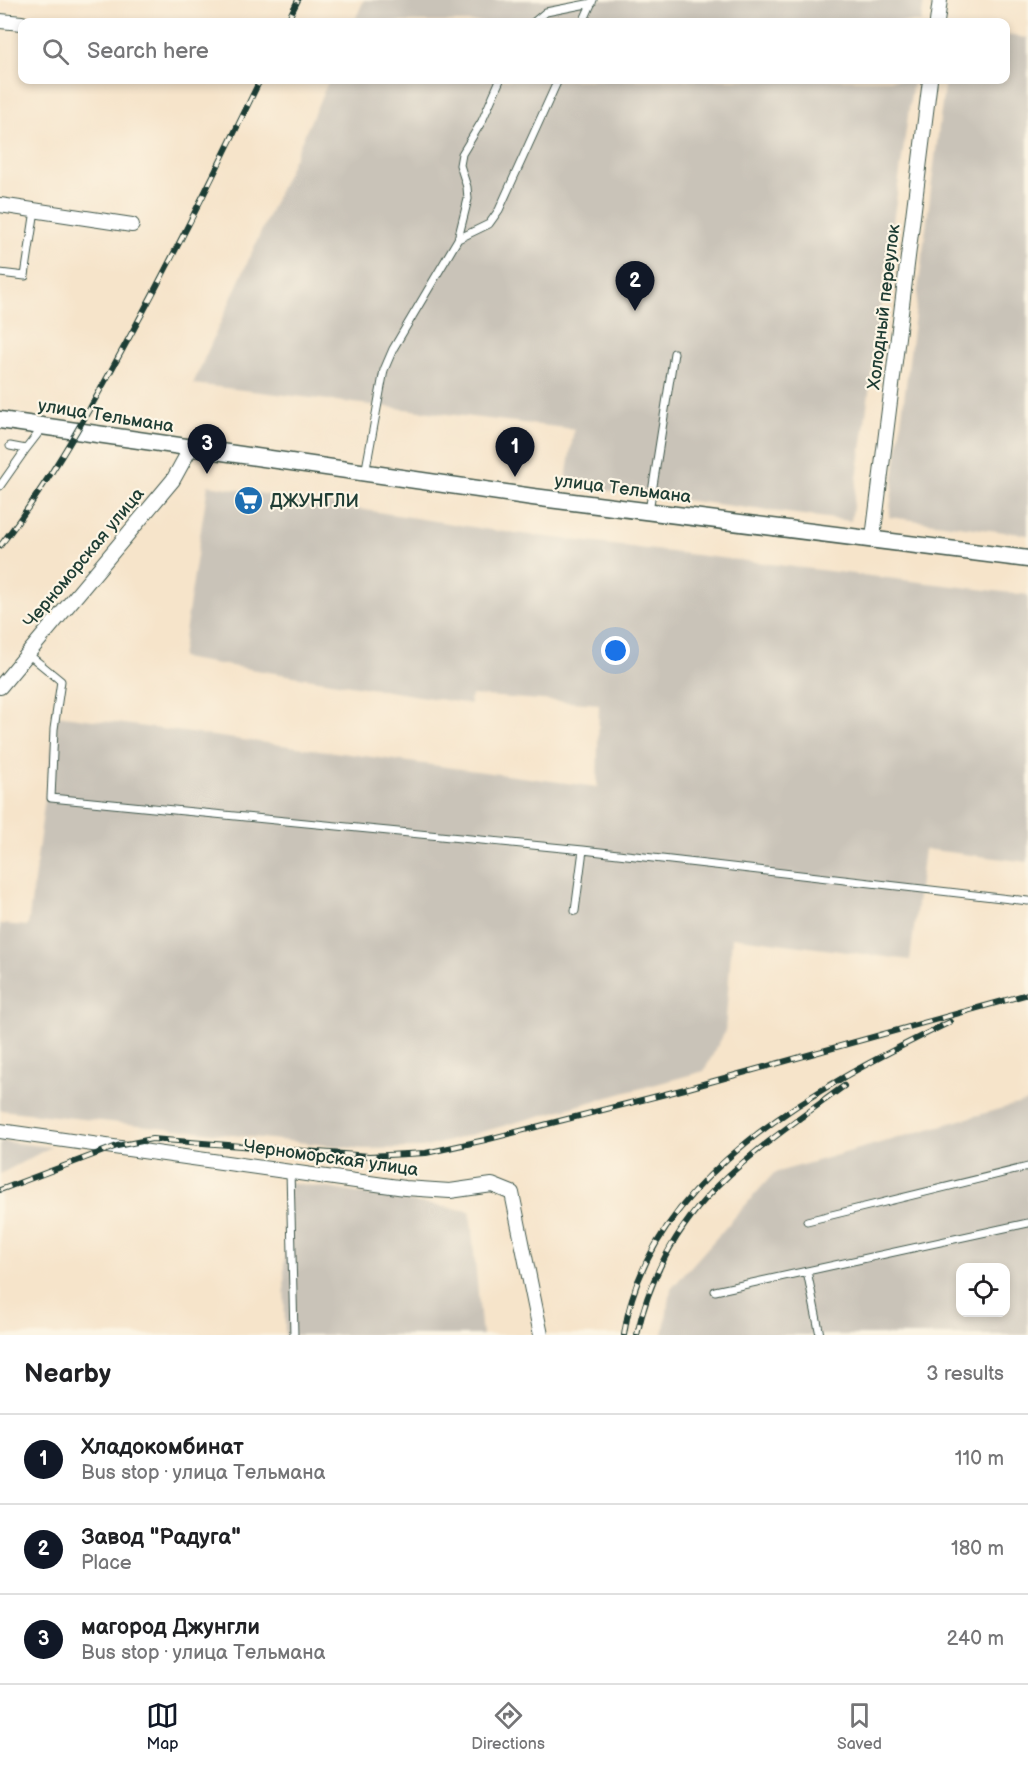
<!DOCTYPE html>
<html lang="en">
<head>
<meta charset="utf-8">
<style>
  :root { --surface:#fff; --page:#f6f6f6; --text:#202124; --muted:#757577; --line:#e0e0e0; --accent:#111827 }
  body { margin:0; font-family:"Balsamiq Sans",sans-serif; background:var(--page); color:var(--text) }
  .controls { position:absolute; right:18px; bottom:18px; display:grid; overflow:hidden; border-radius:12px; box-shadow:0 3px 9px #0003 }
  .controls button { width:54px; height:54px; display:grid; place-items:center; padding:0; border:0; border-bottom:2px solid var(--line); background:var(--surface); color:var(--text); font:30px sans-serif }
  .you { position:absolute; left:616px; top:651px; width:21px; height:21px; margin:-15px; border:4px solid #fff; border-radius:50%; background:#1a73e8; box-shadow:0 0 0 9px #1a73e833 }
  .badge { display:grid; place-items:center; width:39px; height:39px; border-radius:50%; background:var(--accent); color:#fff; font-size:20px; font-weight:700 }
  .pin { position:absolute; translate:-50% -50px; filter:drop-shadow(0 2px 3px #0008) }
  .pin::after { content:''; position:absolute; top:32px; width:21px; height:18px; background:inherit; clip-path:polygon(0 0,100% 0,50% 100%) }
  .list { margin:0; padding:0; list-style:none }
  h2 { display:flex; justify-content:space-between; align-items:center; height:78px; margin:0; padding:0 24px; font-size:26px }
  h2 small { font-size:20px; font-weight:400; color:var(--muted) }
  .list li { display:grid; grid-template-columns:39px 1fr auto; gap:18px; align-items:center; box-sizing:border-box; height:90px; padding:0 24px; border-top:2px solid var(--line) }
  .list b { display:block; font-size:22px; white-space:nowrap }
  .list p { margin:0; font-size:20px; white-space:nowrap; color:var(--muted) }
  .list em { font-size:20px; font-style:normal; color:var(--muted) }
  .icon { flex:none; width:33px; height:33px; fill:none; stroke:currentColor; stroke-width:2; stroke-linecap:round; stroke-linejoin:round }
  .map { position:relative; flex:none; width:1028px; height:1335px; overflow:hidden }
  .search { position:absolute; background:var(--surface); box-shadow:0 3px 9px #0003; left:18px; right:18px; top:18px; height:66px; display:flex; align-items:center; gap:15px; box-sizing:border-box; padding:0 21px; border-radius:12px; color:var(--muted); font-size:22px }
  .sheet { height:348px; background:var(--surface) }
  nav { display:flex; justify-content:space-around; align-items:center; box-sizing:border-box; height:84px; border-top:2px solid var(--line); background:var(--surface); font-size:16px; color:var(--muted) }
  nav a { display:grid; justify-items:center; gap:3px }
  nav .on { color:var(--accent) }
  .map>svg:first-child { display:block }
  .industrial { fill:#c9c3b8; fill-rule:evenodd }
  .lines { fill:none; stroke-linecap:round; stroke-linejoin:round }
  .service-casing { stroke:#3f564a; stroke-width:9 }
  .minor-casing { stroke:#3f564a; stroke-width:16 }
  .tertiary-casing { stroke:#3f564a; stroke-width:19 }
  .service { stroke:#fff; stroke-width:7 }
  .minor { stroke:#fff; stroke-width:14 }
  .tertiary { stroke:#fff; stroke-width:16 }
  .rail-casing { stroke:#1f3d34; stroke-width:6 }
  .rail { stroke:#fcf5e5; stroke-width:4; stroke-dasharray:11; stroke-linecap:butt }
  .labels { text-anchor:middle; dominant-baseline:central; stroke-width:4.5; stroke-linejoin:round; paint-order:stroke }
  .street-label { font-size:18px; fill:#1f3d34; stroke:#fcf5e5 }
  .poi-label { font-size:18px; font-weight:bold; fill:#1f3d34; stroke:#fcf5e5; text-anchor:start }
</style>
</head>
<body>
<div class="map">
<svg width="1028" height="1335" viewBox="0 0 1028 1335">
  <rect width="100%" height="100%" fill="#fcf5e5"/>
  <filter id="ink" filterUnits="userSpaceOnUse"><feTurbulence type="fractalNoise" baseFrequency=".0167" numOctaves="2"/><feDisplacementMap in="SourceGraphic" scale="12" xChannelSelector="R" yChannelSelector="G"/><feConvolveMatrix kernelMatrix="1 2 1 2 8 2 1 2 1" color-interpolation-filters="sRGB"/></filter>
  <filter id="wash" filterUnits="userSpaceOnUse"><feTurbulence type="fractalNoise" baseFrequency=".008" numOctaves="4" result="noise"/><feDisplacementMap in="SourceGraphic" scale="24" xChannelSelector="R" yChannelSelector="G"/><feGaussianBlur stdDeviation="1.35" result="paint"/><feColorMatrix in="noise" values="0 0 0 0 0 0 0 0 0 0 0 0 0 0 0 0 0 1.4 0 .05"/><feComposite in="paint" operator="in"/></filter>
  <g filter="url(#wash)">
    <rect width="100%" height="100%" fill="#f6e4ca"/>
    <!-- industrial -->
    <path class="industrial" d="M364,0H924L921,22H354Z
      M1006,35L1028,38V535L889,517L945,80H1006Z
      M329,80H913L851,521L565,485L574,429L193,384Z
      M208,485L497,531L1028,595V862L924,849L910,960L732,937L725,1032L704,1071L423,1148L362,1149L0,1110V924L28,926L56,715L597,787L599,704L471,695L470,704L181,658Z
      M1028,1101V1335H663L671,1289L774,1173ZM960,1268H1006V1312H960Z
      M0,1141L51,1147L0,1174Z
      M283,1181L470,1211L482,1335H285Z"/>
  </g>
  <g filter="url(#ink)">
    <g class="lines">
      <defs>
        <path id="service" d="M534,22L546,12L592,3
          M583,22L593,0
          M458,239L468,199L467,187L460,165L462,154L482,121L500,80
          M0,273L25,276L35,210
          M26,449L43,427
          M365,474L384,370L393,349L458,239L489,224L499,210L558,80
          M0,486L26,449L10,446
          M649,511L674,353
          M28,654L61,681L54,729L51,798L583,850L575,911
          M583,850L1028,901
          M290,1171L294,1335
          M807,1221L1028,1167
          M807,1271L820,1335
          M715,1291L1028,1223"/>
        <path id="minor" d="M0,21L22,23
          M937,22L940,0
          M0,205L132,225
          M873,538L930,80
          M0,687L173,480L190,449
          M0,1131L405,1188L450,1191L492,1185L512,1193L541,1335"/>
        <path id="tertiary" d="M0,420L533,497L1028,559"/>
      </defs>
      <!-- service casing -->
      <use href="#service" class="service-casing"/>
      <!-- minor casing -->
      <use href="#minor" class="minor-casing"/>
      <!-- tertiary casing -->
      <use href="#tertiary" class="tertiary-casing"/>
      <!-- service -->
      <use href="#service" class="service"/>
      <!-- minor -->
      <use href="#minor" class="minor"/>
      <!-- tertiary -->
      <use href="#tertiary" class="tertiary"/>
      <defs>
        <path id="rail" d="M287,22L298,0
          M0,546C46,487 83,422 119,356C169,266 215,173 260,80
          M0,1190L117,1146L152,1139L369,1156L426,1153L485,1140L685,1089L1028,994
          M624,1335C646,1176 820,1085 950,1022
          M637,1335C665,1207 746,1158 844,1086"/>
      </defs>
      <!-- rail casing -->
      <use href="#rail" class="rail-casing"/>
      <!-- rail -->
      <use href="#rail" class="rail"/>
    </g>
  </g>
  <!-- icons -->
  <defs>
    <symbol id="supermarket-disc" viewBox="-11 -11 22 22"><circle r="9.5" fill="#1f6fb2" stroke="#fcf5e5"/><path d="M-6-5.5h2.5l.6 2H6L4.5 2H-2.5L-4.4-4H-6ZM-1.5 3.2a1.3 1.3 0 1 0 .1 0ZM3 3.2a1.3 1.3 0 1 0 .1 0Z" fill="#fff"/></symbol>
  </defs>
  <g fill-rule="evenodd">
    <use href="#supermarket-disc" x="232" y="484" width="33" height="33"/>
  </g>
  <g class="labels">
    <!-- street labels -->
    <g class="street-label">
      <text transform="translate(884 307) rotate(-83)">Холодный переулок</text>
      <text transform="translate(106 416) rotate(9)">улица Тельмана</text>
      <text transform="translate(623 489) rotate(7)">улица Тельмана</text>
      <text transform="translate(84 558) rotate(-50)">Черноморская улица</text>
      <text transform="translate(331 1158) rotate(8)">Черноморская улица</text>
    </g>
    <!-- poi labels -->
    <g class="poi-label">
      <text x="270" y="501">ДЖУНГЛИ</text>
    </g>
  </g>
</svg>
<div class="controls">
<button><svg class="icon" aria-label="locate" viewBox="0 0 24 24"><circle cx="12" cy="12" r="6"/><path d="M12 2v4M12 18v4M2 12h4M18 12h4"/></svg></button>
</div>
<div class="you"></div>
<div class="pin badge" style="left:515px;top:477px">1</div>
<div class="pin badge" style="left:635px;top:311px">2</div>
<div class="pin badge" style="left:207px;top:474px">3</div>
<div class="search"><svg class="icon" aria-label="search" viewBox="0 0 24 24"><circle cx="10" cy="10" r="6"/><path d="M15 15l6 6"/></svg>Search here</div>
</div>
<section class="sheet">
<h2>Nearby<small>3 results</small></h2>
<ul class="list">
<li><span class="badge">1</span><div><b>Хладокомбинат</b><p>Bus stop · улица Тельмана</p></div><em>110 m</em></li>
<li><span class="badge">2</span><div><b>Завод &quot;Радуга&quot;</b><p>Place</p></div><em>180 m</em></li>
<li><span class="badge">3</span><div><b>магород Джунгли</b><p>Bus stop · улица Тельмана</p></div><em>240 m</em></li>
</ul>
</section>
<nav>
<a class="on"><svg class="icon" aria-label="map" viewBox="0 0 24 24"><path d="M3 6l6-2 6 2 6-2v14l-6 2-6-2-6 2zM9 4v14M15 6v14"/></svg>Map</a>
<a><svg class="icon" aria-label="directions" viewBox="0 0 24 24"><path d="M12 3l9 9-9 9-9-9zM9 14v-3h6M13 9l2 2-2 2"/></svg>Directions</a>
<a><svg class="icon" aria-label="saved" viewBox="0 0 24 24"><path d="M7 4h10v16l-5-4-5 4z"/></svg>Saved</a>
</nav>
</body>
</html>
